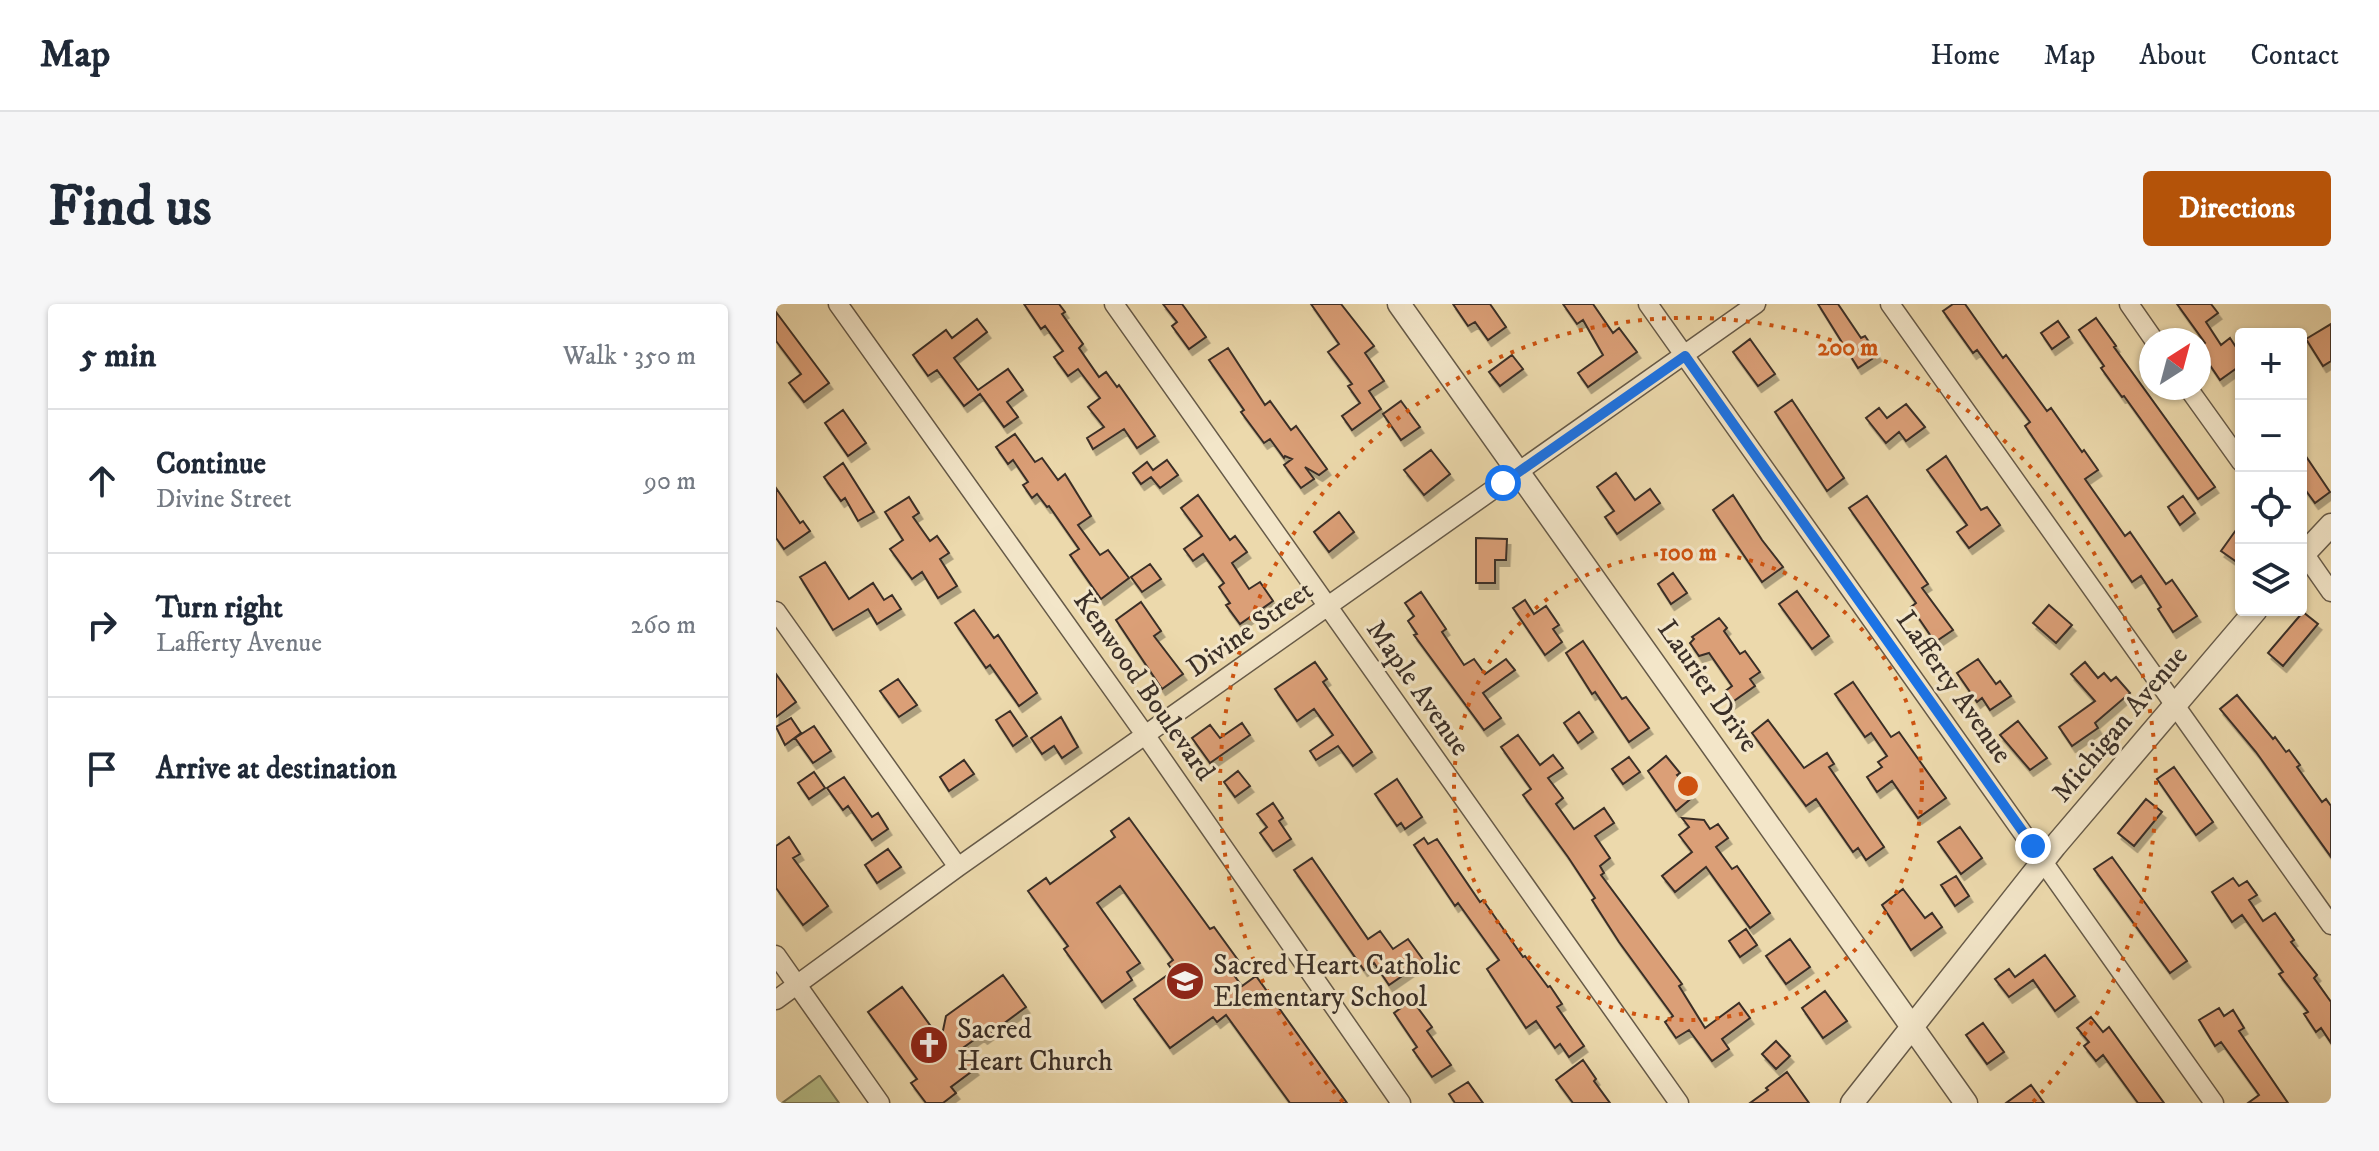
<!DOCTYPE html>
<html lang="en">
<head>
<meta charset="utf-8">
<style>
  :root { --surface:#fff; --page:#f6f6f7; --text:#1f2937; --muted:#747a83; --line:#e0e1e3; --accent:#b45309 }
  body { margin:0; font-family:"IM FELL DW Pica",serif; background:var(--page); color:var(--text) }
  .controls { position:absolute; right:24px; top:24px; display:grid; overflow:hidden; border-radius:8px; box-shadow:0 2px 6px #0004 }
  .controls button { width:72px; height:72px; display:grid; place-items:center; padding:0; border:0; border-bottom:2px solid var(--line); background:var(--surface); color:var(--text); font:40px sans-serif }
  .compass { position:absolute; left:1363px; top:24px; width:72px; height:72px; border-radius:50%; background:var(--surface); box-shadow:0 2px 6px #0004; rotate:36deg }
  .stop { position:absolute; width:24px; height:24px; margin:-18px; border:6px solid #1a73e8; border-radius:50%; background:#fff }
  .stop.end { background:#1a73e8; border-color:#fff; box-shadow:0 2px 8px #0008 }
  .list { margin:0; padding:0; list-style:none }
  h2 { display:flex; justify-content:space-between; align-items:center; height:104px; margin:0; padding:0 32px; font-size:34px }
  h2 small { font-size:26px; font-weight:400; color:var(--muted) }
  .list li { display:grid; grid-template-columns:52px 1fr auto; gap:24px; align-items:center; box-sizing:border-box; height:144px; padding:0 32px; border-top:2px solid var(--line) }
  .list b { display:block; font-size:30px; white-space:nowrap }
  .list p { margin:0; font-size:26px; white-space:nowrap; color:var(--muted) }
  .list em { font-size:26px; font-style:normal; color:var(--muted) }
  .icon { flex:none; width:44px; height:44px; fill:none; stroke:currentColor; stroke-width:2; stroke-linecap:round; stroke-linejoin:round }
  .map { position:relative; flex:none; width:1555px; height:799px; overflow:hidden; border-radius:8px }
  header { display:flex; align-items:center; gap:48px; box-sizing:border-box; height:112px; padding:0 40px; background:var(--surface); border-bottom:2px solid var(--line) }
  header strong { font-size:38px }
  nav { display:flex; gap:44px; margin-inline-start:auto; font-size:28px }
  .intro { display:flex; align-items:center; justify-content:space-between; box-sizing:border-box; height:192px; padding:0 48px }
  h1 { margin:0; font-size:56px }
  .button { padding:20px 36px; border-radius:8px; background:var(--accent); color:#fff; font-size:28px; font-weight:700 }
  main { display:flex; gap:48px; padding:0 48px }
  aside { flex:1; background:var(--surface); border-radius:8px; box-shadow:0 2px 6px #0004 }
  .map>svg:first-child { display:block }
  .green { fill:#b7bf89; stroke:#787758; stroke-width:2 }
  .building { fill:#db9f77; stroke:#3a2f27; stroke-width:2; filter:url(#shadow) }
  .lines { fill:none; stroke-linecap:round; stroke-linejoin:round }
  .minor-casing { stroke:#665a48; stroke-width:21 }
  .tertiary-casing { stroke:#665a48; stroke-width:25 }
  .minor { stroke:#f3e6c9; stroke-width:18 }
  .tertiary { stroke:#f3e6c9; stroke-width:22 }
  .route { stroke:#1a73e8; stroke-width:10 }
  .ring { fill:none; stroke:#ce5310; stroke-width:4; stroke-dasharray:4 8 }
  .labels { text-anchor:middle; dominant-baseline:central; stroke-width:6; stroke-linejoin:round; paint-order:stroke }
  .street-label { font-size:28px; fill:#3a2f27; stroke:#f3e6c9 }
  .poi-label { font-size:28px; fill:#3a2f27; stroke:#f3e6c9; text-anchor:start }
  .centre { fill:#ce5310; stroke:#f3e6c9; stroke-width:4 }
  .ring-label { font-size:24px; text-anchor:middle; font-weight:bold; fill:#ce5310; stroke:#f3e6c9; stroke-width:6; stroke-linejoin:round; paint-order:stroke }
</style>
</head>
<body>
<header>
<strong>Map</strong>
<nav><a>Home</a><a>Map</a><a>About</a><a>Contact</a></nav>
</header>
<div class="intro"><h1>Find us</h1><a class="button">Directions</a></div>
<main>
<aside>
<h2>5 min<small>Walk · 350 m</small></h2>
<ul class="list">
<li><svg class="icon" aria-label="ahead" viewBox="0 0 24 24"><path d="M12 20V5M6 11l6-6 6 6"/></svg><div><b>Continue</b><p>Divine Street</p></div><em>90 m</em></li>
<li><svg class="icon" aria-label="right" viewBox="0 0 24 24"><path d="M7 20v-9h11M14 6l5 5-5 5"/></svg><div><b>Turn right</b><p>Lafferty Avenue</p></div><em>260 m</em></li>
<li><svg class="icon" aria-label="arrive" viewBox="0 0 24 24"><path d="M6 21V4h12l-3 4 3 4H6"/></svg><div><b>Arrive at destination</b></div></li>
</ul>
</aside>
<div class="map">
<svg width="1555" height="799" viewBox="0 0 1555 799">
  <defs>
    <filter id="shadow"><feDropShadow dx="3.5" dy="6" stdDeviation="0" flood-color="#0004"/></filter>
  </defs>
  <rect width="100%" height="100%" fill="#ecd9ac"/>
  <filter id="stains"><feTurbulence type="fractalNoise" baseFrequency=".0025" numOctaves="4"/><feColorMatrix values="0 0 0 0 .2 0 0 0 0 .09 0 0 0 0 .02 0 0 0 .5 -.17"/></filter>
  <radialGradient id="worn" r=".72"><stop offset=".6" stop-color="#630" stop-opacity="0"/><stop offset="1" stop-color="#630" stop-opacity=".3"/></radialGradient>
  <!-- green -->
  <path class="green" d="M44,772L63,799H6L43,772Z"/>
  <!-- building -->
  <path class="building" d="M248,0H283L289,8L286,10L307,40L303,44L323,73L330,68L341,83L343,81L379,132L361,144L348,125L317,145L311,134L328,123L312,103L324,94L302,65L292,72L278,53L287,47L269,22L265,25Z
    M387,0H406L430,33L413,45L396,22L401,18Z
    M535,0H565L598,42L589,49L608,77L593,87L605,105L576,126L566,112L584,99L572,82L576,80L552,48L563,40Z
    M677,0H714L730,23L712,36L699,18L692,22Z
    M787,0H817L837,29L843,24L861,48L812,83L802,69L827,51L807,16L801,20Z
    M1042,0H1062L1085,34L1089,32L1102,51L1082,64Z
    M1177,0H1189L1227,54L1230,51L1271,107L1275,104L1306,148L1308,146L1322,166L1309,175L1349,232L1354,228L1390,280L1396,276L1421,312L1397,328L1382,305L1385,303L1365,272L1356,278L1249,122L1254,118L1201,46L1197,49L1167,7Z
    M1401,0H1435L1442,9L1430,18L1445,41L1454,34L1465,51V61L1444,76L1423,45L1429,39Z
    M0,8L53,79L28,98L13,79L25,70L0,37Z
    M1320,14L1340,42L1338,43L1439,183L1422,195L1348,92L1346,93L1325,64L1328,62L1303,26Z
    M201,15L211,28L178,54L202,86L232,65L247,86L231,98L242,113L228,123L204,90L188,102L161,66L152,72L137,51L170,26L176,34Z
    M1282,17L1293,33L1276,45L1265,29Z
    M1555,20V57L1547,62L1530,35Z
    M974,35L999,70L982,82L957,48Z
    M452,44L489,101L494,97L515,126L520,122L551,165L543,171L529,163L538,175L525,184L508,161L516,155L509,152L508,154L494,135L488,139L465,108L468,106L433,56Z
    M736,51L747,65L724,82L713,68Z
    M1016,96L1068,174L1051,187L999,108Z
    M625,97L644,123L625,136L607,110Z
    M1130,100L1149,123L1130,137L1123,128L1110,139L1090,114L1103,104L1111,114Z
    M67,106L90,139L72,152L49,119Z
    M239,130L259,158L266,154L282,176L289,170L315,212L302,221L324,251L332,246L353,274L325,295L294,251L303,245L273,202L271,203L261,190L256,194L247,181L252,178L237,156L232,160L220,143Z
    M1525,145L1554,188L1539,199L1525,180Z
    M655,146L674,170L648,191L628,166Z
    M1170,152L1205,206L1211,203L1224,221L1193,244L1181,228L1191,221L1151,166Z
    M391,156L402,171L384,184L375,173L365,180L357,169L371,158L377,166Z
    M67,159L98,208L82,217L69,194L65,197L48,173Z
    M840,169L859,196L874,185L884,199L841,230L829,213L838,207L821,183Z
    M0,184L24,219L27,217L34,227L8,245L0,234Z
    M422,191L454,236L459,232L471,248L456,259L473,285L484,278L497,297L464,320L450,301L454,299L443,283L448,279L427,250L417,257L408,245L426,232L405,204Z
    M957,191L986,236L1007,263L986,278L937,206Z
    M1091,192L1152,280L1146,284L1177,326L1159,338L1135,303L1140,299L1073,204Z
    M1407,192L1419,209L1404,221L1392,203Z
    M133,193L143,209L137,213L154,237L161,232L173,249L164,255L181,282L162,294L146,268L136,275L114,245L127,236L109,208Z
    M563,208L578,228L553,248L538,228Z
    M1465,219V261L1445,247Z
    M700,234L731,235L730,256H719V279H700Z
    M49,258L73,295L97,279L108,296L116,291L125,305L101,320L92,305L57,326L24,273Z
    M374,260L385,275L366,288L355,273Z
    M897,269L911,289L895,300L882,280Z
    M1021,287L1053,332L1036,345L1003,300Z
    M645,288L670,325L666,328L688,361L698,355L709,370L730,355L739,366L707,389L725,414L708,426L638,331L641,330L632,317L638,312L629,299Z
    M749,296L758,310L770,302L783,321L777,325L786,338L769,351L737,304Z
    M365,298L385,327L378,332L407,370L386,385L340,316Z
    M1273,301L1296,321L1280,339L1257,319Z
    M198,306L218,334L222,331L261,389L243,402L214,361L210,364L179,319Z
    M1527,308L1542,320L1507,362L1492,349Z
    M943,314L951,324L948,327L964,350L969,347L984,368L974,375L979,382L955,399L948,388L956,382L933,349L923,352L914,339L918,335L916,333Z
    M807,337L846,395L850,393L873,424L853,438L819,388L816,390L790,349Z
    M1202,355L1220,380L1224,377L1235,392L1214,406L1206,394L1201,398L1181,369Z
    M539,358L551,375L547,378L596,448L577,462L562,442L540,456L534,447L557,431L538,405L521,417L499,385Z
    M1309,358L1322,374L1328,369L1335,377L1340,373L1354,389L1319,419L1322,424L1296,442L1283,423L1319,397L1295,370Z
    M0,370L20,398L0,413Z
    M122,375L141,401L123,413L104,387Z
    M1077,378L1115,433L1123,428L1170,494L1142,514L1116,477L1101,488L1091,473L1106,463L1102,458L1111,452L1095,429L1089,433L1059,390Z
    M1461,391L1497,435L1499,433L1510,448L1513,446L1524,461L1521,463L1546,498L1550,495L1555,502V553L1480,448L1444,405Z
    M234,407L251,432L237,442L220,416Z
    M803,408L817,428L802,439L788,419Z
    M285,413L302,443L286,454L278,442L266,450L255,434Z
    M15,414L25,429L9,441L0,423Z
    M992,416L1028,464L1051,449L1058,460L1053,463L1108,543L1090,556L1082,544L1077,548L1040,495L1030,502L976,429Z
    M1242,417L1271,454L1254,466L1224,431Z
    M466,419L474,431L434,459L416,434L434,421L444,434Z
    M38,422L55,447L37,459L19,434Z
    M742,431L764,461L777,451L787,464L772,474L787,494L780,500L798,525L828,504L838,519L819,532L834,554L824,562L828,569L825,571L906,680L903,682L929,724L963,699L974,714L946,735L953,745L936,757L913,726L900,734L889,718L897,712L843,638L816,596L819,594L792,553L747,491L755,485L725,443Z
    M890,452L904,469L901,471L918,492L900,507L872,467Z
    M853,453L864,468L847,480L836,465Z
    M188,456L198,470L173,487L164,473Z
    M1398,463L1437,518L1420,531L1381,475Z
    M462,467L474,482L459,493L448,478Z
    M38,468L49,484L33,495L22,479Z
    M68,473L96,513L102,509L112,525L96,536L72,502L67,506L51,484Z
    M621,475L646,513L629,525L625,519L621,522L599,490Z
    M1370,495L1386,508L1358,542L1342,529Z
    M497,499L507,514L503,517L515,535L497,547L484,529L491,523L481,510Z
    M353,514L434,625L438,623L462,656L452,663L466,682L480,672L571,799H514L450,711L441,718L437,713L394,744L358,695L397,667L392,660L397,656L344,582L321,599L364,659L351,668L356,676L326,698L288,645L292,642L252,587L270,574L274,580L339,533L335,527Z
    M906,514L928,516L934,525L942,520L952,534L940,543L956,565L961,562L994,609L974,624L930,563L899,588L886,572L916,548L903,531L913,523Z
    M1184,523L1206,554L1185,570L1162,538Z
    M13,533L24,550L17,554L52,602L27,621L0,584V542Z
    M648,534L652,540L661,535L704,598L707,596L747,653L749,652L772,683L774,682L786,700L781,703L808,742L793,753L784,740L779,744L760,717L750,724L711,665L723,656L682,599L679,602L638,541Z
    M112,545L125,563L101,579L89,561Z
    M1336,553L1411,657L1394,669L1318,565Z
    M536,554L592,635L604,627L617,645L632,635L648,657L613,681L598,659L588,666L518,566Z
    M1180,572L1193,592L1179,602L1165,581Z
    M1457,574L1463,582L1471,577L1481,591L1473,596L1487,617L1499,609L1518,636L1515,638L1541,671L1538,674L1555,698V739L1545,724L1540,728L1528,710L1532,708L1503,670L1507,668L1466,611L1456,618L1436,588Z
    M1127,585L1149,614L1156,609L1166,623L1135,646L1106,601Z
    M970,625L981,641L964,653L953,637Z
    M1014,635L1034,663L1010,680L990,652Z
    M1269,651L1299,692L1279,707L1257,676L1233,693L1219,675L1233,665L1239,673Z
    M227,671L250,703L208,734L205,731L184,746L199,765L175,783L180,789L167,799H150L135,779L141,775L92,708L126,683L165,736L170,712Z
    M1049,687L1071,717L1047,734L1026,704Z
    M636,696L656,723L651,727L675,761L656,773L637,746L641,743L618,709Z
    M1443,704L1448,712L1457,706L1468,724L1463,727L1512,799H1472L1483,791L1445,738L1439,742L1423,716Z
    M1315,713L1327,728L1333,723L1388,799H1362L1327,751L1320,757L1308,742L1313,738L1301,724Z
    M1207,719L1228,748L1211,760L1190,731Z
    M1000,737L1014,752L1000,765L986,750Z
    M807,756L820,775L818,777L834,799H797L780,776Z
    M1011,768L1033,799H974L992,786L990,784Z
    M692,778L707,799H679L673,790Z
    M1255,781L1268,799H1230Z"/>
  <g class="lines">
    <defs>
      <path id="minor" d="M62,0L370,432L625,799
        M338,0L903,799
        M872,0L1438,799
        M1114,0L1555,621
        M1353,0L1378,36
        M1412,84L1465,158
        M1525,245L1555,288
        M0,307L182,563
        M0,651L104,799
        M0,696L182,563L980,0"/>
      <path id="tertiary" d="M623,0L1190,799
        M1525,253L1555,221
        M1076,799L1279,542L1480,306"/>
    </defs>
    <!-- minor casing -->
    <use href="#minor" class="minor-casing"/>
    <!-- tertiary casing -->
    <use href="#tertiary" class="tertiary-casing"/>
    <!-- minor -->
    <use href="#minor" class="minor"/>
    <!-- tertiary -->
    <use href="#tertiary" class="tertiary"/>
  </g>
  <g class="lines">
    <!-- route -->
    <path class="route" d="M727,179L909,52L1257,542"/>
  </g>
  <!-- distance rings -->
  <g class="ring">
    <circle cx="912" cy="482" r="234"/>
    <path d="M567 798A468 468 0 1 1 1257 798"/>
  </g>
  <!-- icons -->
  <defs>
    <symbol id="school-disc" viewBox="-11 -11 22 22"><circle r="9.5" fill="#8f2418" stroke="#f3e6c9"/><path d="M0-5L7-2L0 1L-7-2ZM-4 1L0 2.5L4 1V4Q0 6-4 4Z" fill="#fff"/></symbol>
    <symbol id="church-disc" viewBox="-11 -11 22 22"><circle r="9.5" fill="#8f2418" stroke="#f3e6c9"/><path d="M-1.2-6h2.4v3.5h3.3v2.4h-3.3V6h-2.4V-.1h-3.3v-2.4h3.3Z" fill="#fff"/></symbol>
  </defs>
  <g fill-rule="evenodd">
    <use href="#school-disc" x="387" y="655" width="44" height="44"/>
    <use href="#church-disc" x="131" y="719" width="44" height="44"/>
  </g>
  <g class="labels">
    <!-- street labels -->
    <g class="street-label">
      <text transform="translate(474 325) rotate(-35)">Divine Street</text>
      <text transform="translate(368 382) rotate(55)">Kenwood Boulevard</text>
      <text transform="translate(932 382) rotate(55)">Laurier Drive</text>
      <text transform="translate(1178 383) rotate(55)">Lafferty Avenue</text>
      <text transform="translate(642 384) rotate(55)">Maple Avenue</text>
      <text transform="translate(1344 420) rotate(-50)">Michigan Avenue</text>
    </g>
    <!-- poi labels -->
    <g class="poi-label">
      <text x="437" y="661">Sacred Heart Catholic<tspan x="437" dy="32">Elementary School</tspan></text>
      <text x="181" y="725">Sacred<tspan x="181" dy="32">Heart Church</tspan></text>
    </g>
  </g>
  <circle cx="912" cy="482" r="12" class="centre"/>
  <g class="ring-label">
    <text x="1072" y="51">200 m</text>
    <text x="912" y="256">100 m</text>
  </g>
  <rect width="100%" height="100%" filter="url(#stains)"/>
  <rect width="100%" height="100%" fill="url(#worn)"/>
</svg>
<div class="controls">
<button>+</button>
<button>−</button>
<button><svg class="icon" aria-label="locate" viewBox="0 0 24 24"><circle cx="12" cy="12" r="6"/><path d="M12 2v4M12 18v4M2 12h4M18 12h4"/></svg></button>
<button><svg class="icon" aria-label="layers" viewBox="0 0 24 24"><path d="M12 4l9 5-9 5-9-5zM3 14l9 5 9-5"/></svg></button>
</div>
<svg class="compass" viewBox="-18 -18 36 36"><path d="M0-13l5 13h-10z" fill="#e53935"/><path d="M0 13l5-13h-10z" fill="#747a83"/></svg>
<div class="stop" style="left:727px;top:179px"></div>
<div class="stop end" style="left:1257px;top:542px"></div>
</div>
</main>
</body>
</html>
